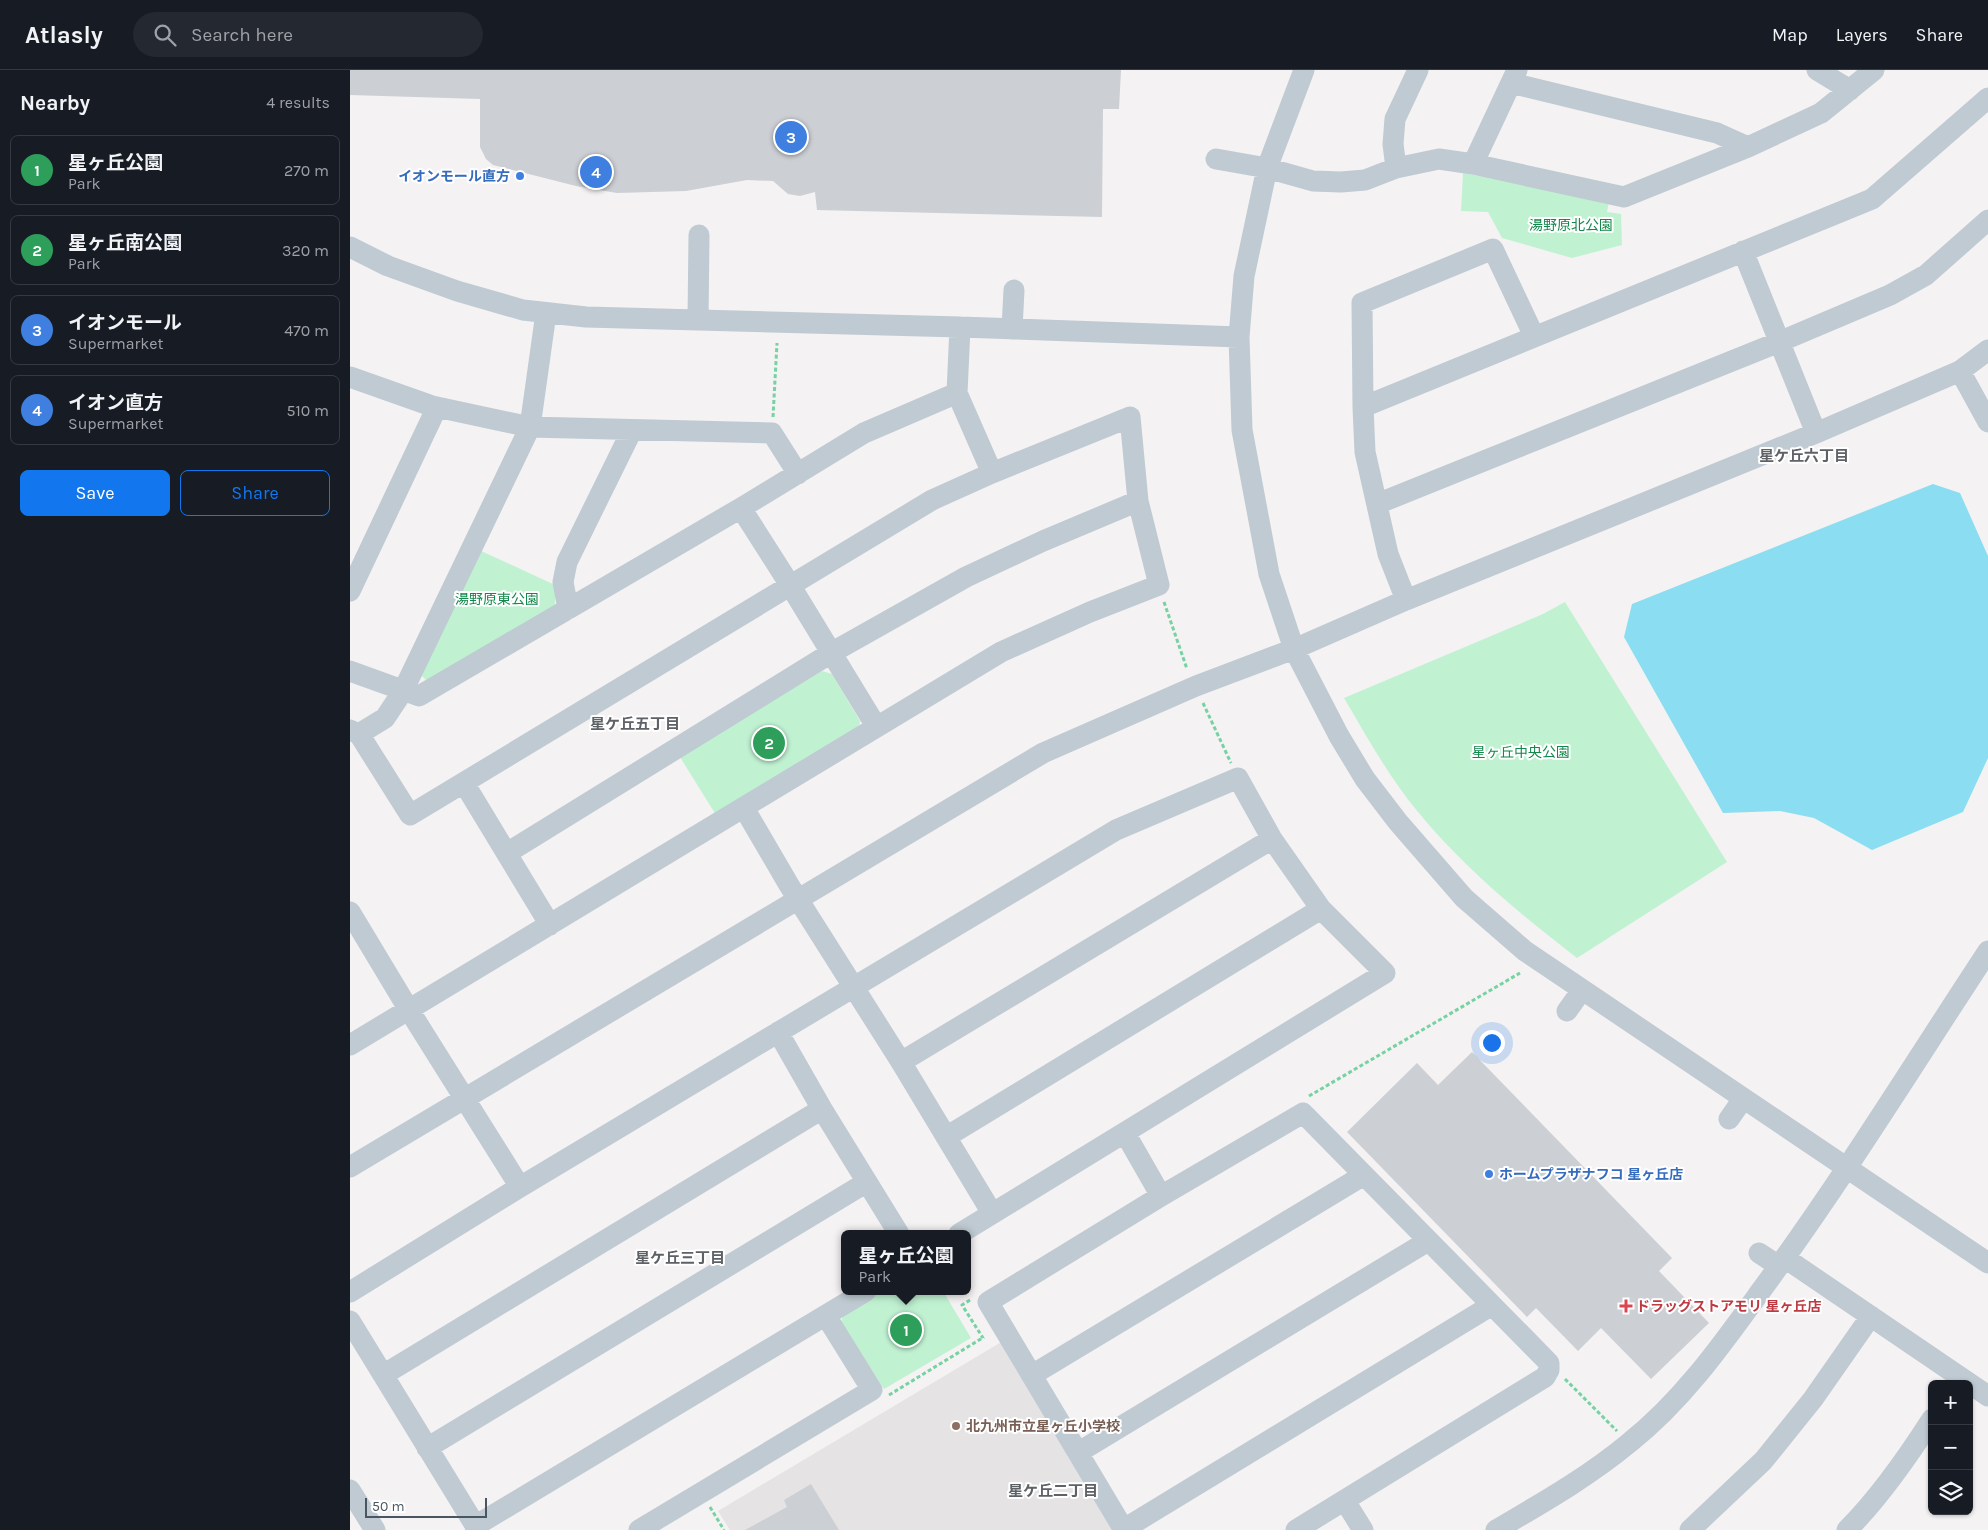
<!DOCTYPE html>
<html lang="en">
<head>
<meta charset="utf-8">
<style>
  :root { --surface:#171b24; --page:#242831; --text:#f1f3f6; --muted:#9ea1a6; --line:#363941; --accent:#1277ee }
  body { margin:0; font-family:Karla,"Noto Sans JP",sans-serif; background:var(--page); color:var(--text) }
  .controls { position:absolute; right:15px; bottom:15px; display:grid; overflow:hidden; border-radius:8px; box-shadow:0 1px 4px #0004 }
  .controls button { width:45px; height:45px; display:grid; place-items:center; padding:0; border:0; border-bottom:1px solid var(--line); background:var(--surface); color:var(--text); font:25px sans-serif }
  .scale { position:absolute; left:15px; bottom:12px; width:122px; box-sizing:border-box; padding-left:5px; border:2px solid #495661; border-top:0; font-size:14px; line-height:18px; white-space:nowrap; color:#495661; -webkit-text-stroke:4px #fff; paint-order:stroke }
  .you { position:absolute; left:1141px; top:972px; width:18px; height:18px; margin:-12px; border:4px solid #fff; border-radius:50%; background:#1a73e8; box-shadow:0 0 0 8px #1a73e833 }
  .badge { display:grid; place-items:center; width:32px; height:32px; border-radius:50%; background:var(--accent); color:#fff; font-size:16px; font-weight:700 }
  .pin { position:absolute; translate:-50% -50%; border:2px solid #fff; box-shadow:0 1px 5px #0006 }
  .popup { position:absolute; left:491px; top:1160px; width:130px; height:65px; box-sizing:border-box; display:grid; place-content:center; border-radius:8px; background:var(--surface); filter:drop-shadow(0 1px 4px #0005); font-size:16px; white-space:nowrap; color:var(--muted) }
  .popup b { font-size:19px; color:var(--text) }
  .popup::after { content:''; position:absolute; left:50%; top:100%; margin-left:-10px; border:10px solid transparent; border-top-color:var(--surface) }
  .list { margin:0; padding:0; list-style:none }
  h2 { display:flex; justify-content:space-between; align-items:center; height:65px; margin:0; padding:0 20px; font-size:21px }
  h2 small { font-size:16px; font-weight:400; color:var(--muted) }
  .list li { display:grid; grid-template-columns:32px 1fr auto; gap:15px; align-items:center; box-sizing:border-box; height:70px; margin:0 10px 10px; padding:0 10px; border:1px solid var(--line); border-radius:8px }
  .list b { display:block; font-size:19px; white-space:nowrap }
  .list p { margin:0; font-size:16px; white-space:nowrap; color:var(--muted) }
  .list em { font-size:16px; font-style:normal; color:var(--muted) }
  .actions { display:flex; gap:10px; padding:15px 20px }
  .actions a { flex:1; padding:11px 0; border:1px solid var(--accent); border-radius:8px; text-align:center; font-size:18px; color:var(--accent) }
  .actions .main { background:var(--accent); color:#fff }
  .icon { flex:none; width:28px; height:28px; fill:none; stroke:currentColor; stroke-width:2; stroke-linecap:round; stroke-linejoin:round }
  .map { position:relative; flex:none; width:1638px; height:1460px; overflow:hidden }
  header { display:flex; align-items:center; gap:30px; box-sizing:border-box; height:70px; padding:0 25px; background:var(--surface); border-bottom:1px solid var(--line) }
  header strong { font-size:24px }
  nav { display:flex; gap:28px; margin-inline-start:auto; font-size:18px }
  .search { width:350px; height:45px; background:var(--page); display:flex; align-items:center; gap:12px; box-sizing:border-box; padding:0 18px; border-radius:28px; color:var(--muted); font-size:19px }
  main { display:flex }
  aside { flex:1; background:var(--surface) }
  .map>svg:first-child { display:block }
  .education { fill:#e5e3e4 }
  .green { fill:#c0f2d2 }
  .water { fill:#8bdef1 }
  .building { fill:#cccfd4 }
  .lines { fill:none; stroke-linecap:round; stroke-linejoin:round }
  .path { stroke:#76d2a3; stroke-width:3; stroke-dasharray:4 2.5; stroke-linecap:butt }
  .minor { stroke:#bfcad2; stroke-width:21 }
  .shop-dot { fill:#3f7fe0; stroke:#fff; stroke-width:2 }
  .health-dot { fill:#e0444e; stroke:#fff; stroke-width:2 }
  .education-dot { fill:#8d6e63; stroke:#fff; stroke-width:2 }
  .labels { text-anchor:middle; dominant-baseline:central; stroke-width:4; stroke-linejoin:round; paint-order:stroke }
  .shop-label { font-size:14px; font-weight:bold; fill:#366cbe; stroke:#fff; text-anchor:end }
  .park-label { font-size:14px; fill:#13884b; stroke:#fff }
  .health-label { font-size:14px; font-weight:bold; fill:#be3a42; stroke:#fff; text-anchor:start }
  .education-label { font-size:14px; font-weight:bold; fill:#785e54; stroke:#fff; text-anchor:start }
  .neighbourhood-label { font-size:15px; font-weight:bold; fill:#5e6267; stroke:#fff }
</style>
</head>
<body>
<header>
<strong>Atlasly</strong>
<div class="search"><svg class="icon" aria-label="search" viewBox="0 0 24 24"><circle cx="10" cy="10" r="6"/><path d="M15 15l6 6"/></svg>Search here</div>
<nav><a>Map</a><a>Layers</a><a>Share</a></nav>
</header>
<main>
<aside>
<h2>Nearby<small>4 results</small></h2>
<ul class="list">
<li><span class="badge" style="background:#2e9e5b">1</span><div><b>星ヶ丘公園</b><p>Park</p></div><em>270 m</em></li>
<li><span class="badge" style="background:#2e9e5b">2</span><div><b>星ヶ丘南公園</b><p>Park</p></div><em>320 m</em></li>
<li><span class="badge" style="background:#3f7fe0">3</span><div><b>イオンモール</b><p>Supermarket</p></div><em>470 m</em></li>
<li><span class="badge" style="background:#3f7fe0">4</span><div><b>イオン直方</b><p>Supermarket</p></div><em>510 m</em></li>
</ul>
<div class="actions"><a class="main">Save</a><a>Share</a></div>
</aside>
<div class="map">
<svg width="1638" height="1460" viewBox="0 0 1638 1460">
  <rect width="100%" height="100%" fill="#f4f2f2"/>
  <!-- education -->
  <path class="education" d="M653,1271L764,1460H380L368,1441Z"/>
  <!-- green -->
  <path class="green" d="M1113,103L1259,131L1257,142L1271,144L1272,175L1222,188L1152,168L1138,142L1111,141Z
    M129,480L205,515V539L91,606L76,610L69,603Z
    M1215,532L1377,792L1227,888C1170,844 1114,798 1068,742C1039,707 1017,667 994,628L1193,544Z
    M472,601L482,604L510,651L509,659L366,745L330,687Z
    M530,1221H593L621,1268L534,1319L491,1252L494,1243Z"/>
  <!-- water -->
  <path class="water" d="M1583,414L1610,423L1638,486V688L1613,742L1522,780L1464,748L1430,741L1373,743L1274,567L1282,534Z"/>
  <!-- building -->
  <path class="building" d="M0,0H771L769,39H753L752,147L467,140L465,122L450,126L438,124L423,111L397,110L336,121L267,123L226,116L143,95L136,89L130,77V29L0,25Z
    M1122,982L1322,1188L1309,1201L1359,1253L1301,1309L1251,1258L1228,1281L1186,1238L1177,1247L997,1062L1067,993L1088,1015Z
    M461,1414L489,1460H395L437,1437L434,1430Z"/>
  <g class="lines">
    <!-- path -->
    <path class="path" d="M423,347L427,273
      M814,532L837,599
      M853,633L881,693
      M959,1026L1170,903
      M620,1230L612,1235L633,1268
      M1215,1309L1267,1361
      M539,1325L634,1267
      M360,1437L374,1460"/>
    <!-- minor -->
    <path class="minor" d="M954,0L917,98L894,206L889,267L892,360L919,504L944,579L989,666L1015,709L1048,752L1114,828L1175,881L1638,1193
      M1467,0L1500,20
      M1161,13L1367,63L1398,77
      M866,89L917,98L963,111L991,112L1015,110L1046,98L1089,89L1123,94L1274,127L1398,77L1471,43L1524,0
      M1123,94L1167,0
      M1046,98L1043,74L1045,49L1068,0
      M0,177L38,196L107,221L173,240L236,247L610,257L889,267
      M1393,181L1466,363
      M348,250L349,165
      M610,257L607,323L642,403
      M662,259L664,220
      M1610,301L1638,352
      M0,307L82,336L180,357L422,363L448,404
      M1013,337L1522,129L1638,28
      M1027,434L1429,272L1540,225L1576,205L1638,150
      M391,438L440,515L526,656
      M0,521L87,337
      M1056,530L1038,484L1015,382L1013,337L1012,233L1143,179L1184,266
      M218,539L213,512L217,492L282,360
      M0,601L69,626L391,438L514,363L607,323
      M0,660L9,664L60,745L582,430L642,403L780,347L788,431L809,515L740,542L651,582L0,975
      M9,664L35,648L53,621L180,357L196,243
      M114,713L200,855
      M394,738L439,815L551,992L642,1143
      M157,783L481,583L616,507L693,471L788,431
      M0,842L59,940L170,1117
      M1217,941L1232,920
      M428,962L472,1039L549,1164
      M551,992L922,769
      M1379,1049L1393,1029
      M775,1063L811,1126
      M596,1067L971,839
      M0,1097L693,683L846,616L944,579L1056,530L1466,363L1610,301L1638,280
      M1409,1183L1429,1196
      M1435,1188L1638,1326
      M0,1222L170,1117L766,760L888,708L922,769L971,839L1035,903L609,1164
      M0,1251L128,1460
      M33,1305L472,1039
      M682,1305L1014,1105
      M77,1378L517,1112
      M729,1382L1078,1171
      M0,1420L25,1460
      M995,1431L1013,1460
      M125,1456L516,1221
      M774,1459L1142,1235
      M289,1460L522,1320L476,1246
      M774,1460L638,1232L811,1126L953,1043L1199,1293V1300L1195,1307L946,1460
      M1146,1460C1192,1433 1238,1407 1279,1373C1332,1331 1371,1276 1410,1222C1491,1112 1563,995 1638,881
      M1340,1460L1413,1391L1463,1329L1521,1246
      M1497,1460C1530,1427 1557,1388 1582,1349"/>
  </g>
  <!-- markers -->
  <g class="shop-dot">
    <circle cx="170" cy="106" r="5"/>
    <circle cx="1139" cy="1104" r="5"/>
  </g>
  <path class="health-dot" d="M1273.5 1228.5h5v5h5v5h-5v5h-5v-5h-5v-5h5z"/>
  <circle class="education-dot" cx="606" cy="1356" r="5"/>
  <g class="labels">
    <!-- shop labels -->
    <g class="shop-label">
      <text x="160" y="106">イオンモール直方</text>
      <text x="1149" y="1104" text-anchor="start">ホームプラザナフコ 星ヶ丘店</text>
    </g>
    <!-- park labels -->
    <g class="park-label">
      <text x="1221" y="155">湯野原北公園</text>
      <text x="147" y="529">湯野原東公園</text>
      <text x="1171" y="682">星ヶ丘中央公園</text>
    </g>
    <!-- health labels -->
    <g class="health-label">
      <text x="1286" y="1236">ドラッグストアモリ 星ヶ丘店</text>
    </g>
    <!-- education labels -->
    <g class="education-label">
      <text x="616" y="1356">北九州市立星ヶ丘小学校</text>
    </g>
    <!-- neighbourhood labels -->
    <g class="neighbourhood-label">
      <text x="1454" y="386">星ケ丘六丁目</text>
      <text x="285" y="654">星ケ丘五丁目</text>
      <text x="330" y="1188">星ケ丘三丁目</text>
      <text x="703" y="1421">星ケ丘二丁目</text>
    </g>
  </g>
</svg>
<div class="controls">
<button>+</button>
<button>−</button>
<button><svg class="icon" aria-label="layers" viewBox="0 0 24 24"><path d="M12 4l9 5-9 5-9-5zM3 14l9 5 9-5"/></svg></button>
</div>
<div class="scale">50 m</div>
<div class="you"></div>
<div class="pin badge" style="left:556px;top:1260px;background:#2e9e5b">1</div>
<div class="popup"><b>星ヶ丘公園</b>Park</div>
<div class="pin badge" style="left:419px;top:673px;background:#2e9e5b">2</div>
<div class="pin badge" style="left:441px;top:67px;background:#3f7fe0">3</div>
<div class="pin badge" style="left:246px;top:102px;background:#3f7fe0">4</div>
</div>
</main>
</body>
</html>
